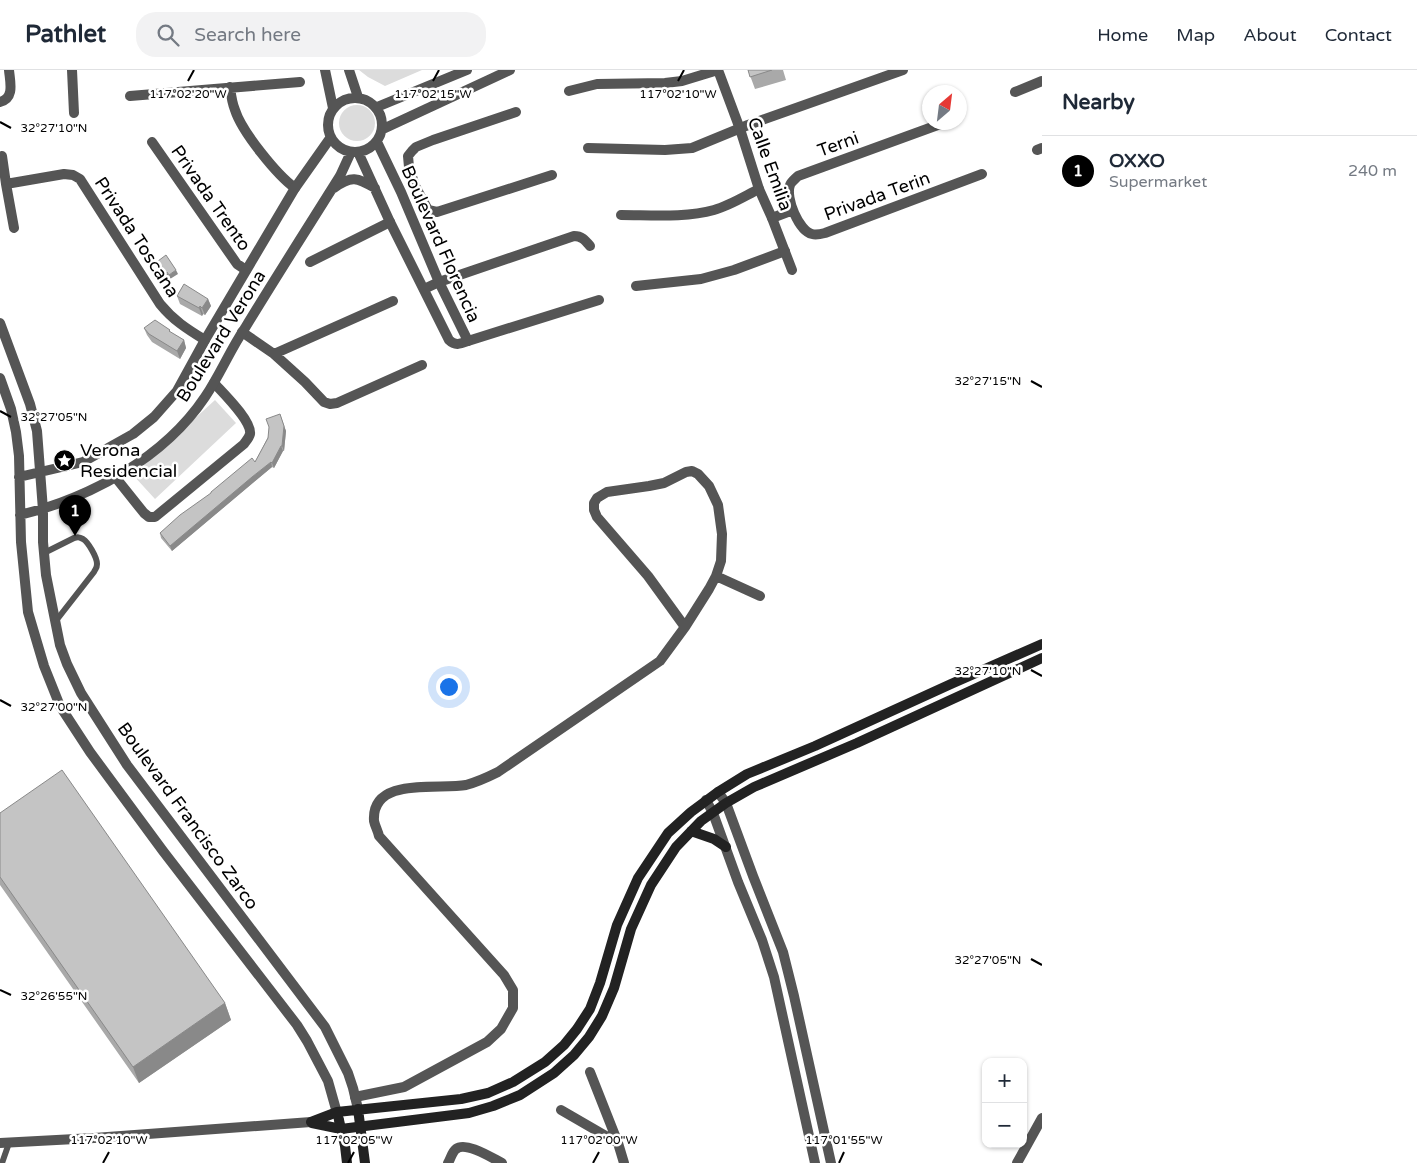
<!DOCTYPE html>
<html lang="en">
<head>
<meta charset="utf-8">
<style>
  :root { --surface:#fff; --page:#f2f2f3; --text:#1f2937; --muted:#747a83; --line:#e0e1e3; --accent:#000 }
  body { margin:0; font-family:"Varela Round",sans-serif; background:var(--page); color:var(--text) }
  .controls { position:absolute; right:15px; bottom:15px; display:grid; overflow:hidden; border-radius:10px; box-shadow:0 1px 4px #0004 }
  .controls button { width:45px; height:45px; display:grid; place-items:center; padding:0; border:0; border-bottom:1px solid var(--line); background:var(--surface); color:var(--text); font:25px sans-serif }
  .compass { position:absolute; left:922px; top:15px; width:45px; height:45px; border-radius:50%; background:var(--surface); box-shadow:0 1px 4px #0004; rotate:28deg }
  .you { position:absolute; left:448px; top:616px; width:18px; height:18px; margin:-12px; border:4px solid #fff; border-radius:50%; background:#1a73e8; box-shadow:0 0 0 8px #1a73e833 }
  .badge { display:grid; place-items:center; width:32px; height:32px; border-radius:50%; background:var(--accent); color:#fff; font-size:16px; font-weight:700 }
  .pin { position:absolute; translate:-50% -41px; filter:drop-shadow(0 1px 2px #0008) }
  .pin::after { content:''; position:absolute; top:26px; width:18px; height:15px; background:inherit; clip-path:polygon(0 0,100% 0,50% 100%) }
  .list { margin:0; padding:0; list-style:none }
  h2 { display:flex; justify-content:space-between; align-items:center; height:65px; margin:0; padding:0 20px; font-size:21px }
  h2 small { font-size:16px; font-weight:400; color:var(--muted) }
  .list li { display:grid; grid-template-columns:32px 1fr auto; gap:15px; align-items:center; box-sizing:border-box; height:70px; padding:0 20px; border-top:1px solid var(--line) }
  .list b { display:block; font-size:19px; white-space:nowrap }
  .list p { margin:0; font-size:16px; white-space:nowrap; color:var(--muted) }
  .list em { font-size:16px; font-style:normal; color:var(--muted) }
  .icon { flex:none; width:28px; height:28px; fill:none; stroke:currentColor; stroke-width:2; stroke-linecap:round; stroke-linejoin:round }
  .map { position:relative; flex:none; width:1042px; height:1093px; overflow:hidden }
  header { display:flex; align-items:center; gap:30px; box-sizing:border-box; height:70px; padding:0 25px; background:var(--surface); border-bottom:1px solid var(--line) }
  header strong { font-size:24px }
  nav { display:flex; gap:28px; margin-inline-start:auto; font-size:18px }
  .search { width:350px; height:45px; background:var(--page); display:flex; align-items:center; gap:12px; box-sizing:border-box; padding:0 18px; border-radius:20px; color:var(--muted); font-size:19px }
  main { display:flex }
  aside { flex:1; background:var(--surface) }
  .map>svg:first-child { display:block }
  .green { fill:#dcdcdc }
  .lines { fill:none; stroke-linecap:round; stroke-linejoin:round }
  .service { stroke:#555; stroke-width:6 }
  .minor { stroke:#555; stroke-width:10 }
  .tertiary { stroke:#555; stroke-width:10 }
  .secondary { stroke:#222; stroke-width:10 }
  .wall { fill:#a9a9a9 }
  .shaded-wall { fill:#898989 }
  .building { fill:#c4c4c4; stroke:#898989 }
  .ticks { fill:none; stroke:#000; stroke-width:2 }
  .labels { text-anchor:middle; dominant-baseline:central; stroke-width:5; stroke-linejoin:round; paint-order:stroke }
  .street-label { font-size:18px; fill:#000; stroke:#fff }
  .poi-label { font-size:18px; fill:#000; stroke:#fff; text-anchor:start }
  .ticks-label { font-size:12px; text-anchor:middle; fill:#000; stroke:#fff; stroke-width:5; stroke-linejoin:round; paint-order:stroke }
</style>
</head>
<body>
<header>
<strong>Pathlet</strong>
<div class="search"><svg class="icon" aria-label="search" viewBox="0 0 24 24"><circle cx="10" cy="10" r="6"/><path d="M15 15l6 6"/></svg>Search here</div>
<nav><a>Home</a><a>Map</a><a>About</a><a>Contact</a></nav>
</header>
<main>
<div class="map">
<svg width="1042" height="1093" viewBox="0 0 1042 1093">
  <rect width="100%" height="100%" fill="#fff"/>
  <!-- green -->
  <path class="green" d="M359,0H422L385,16L368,7Z
    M339 53a18 18 0 1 1 36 0a18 18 0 1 1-36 0Z
    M215,330L236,353L155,429L133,405Z"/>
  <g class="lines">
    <!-- service -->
    <path class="service" d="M44,483L74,468C78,467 79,467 83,469C88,472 97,487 97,494C97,498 96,498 94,502L55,552
      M2,1093L9,1073"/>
    <!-- minor -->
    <path class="minor" d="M72,0L74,43
      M230,17C231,25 232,33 235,40C242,62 277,105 295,118
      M569,21L597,14L665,13L682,11L718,0
      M1015,22L1042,11
      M130,26L300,12
      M0,32C15,28 10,12 9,0
      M516,42L433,70L416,77L412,81L408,86L409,97L415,116L428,140L437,142L552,105
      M946,52L798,106C795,109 791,112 790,115C785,128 799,161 812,164C816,165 821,164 825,163L982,104
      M152,72L237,194L246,200
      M588,78L665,80L692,78L748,55L903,0
      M1037,80L1042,78
      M2,86L6,114L14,158
      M6,114L64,104L73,105L80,109L160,234C173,250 187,259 205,270
      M621,145C650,145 686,148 714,140C729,136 745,126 759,119
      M772,148L793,140
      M310,192L390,152
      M636,216L701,209L734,200L785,181
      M424,219L439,212L574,166C582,166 585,170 590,176
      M242,262L274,284L305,312L324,332L330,334L337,333L422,295
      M468,271L599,230
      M274,284L393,231
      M116,408L144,443L149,447H155L244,374C246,371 249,368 250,364C252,351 223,323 214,313
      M716,506L760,526
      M590,1002L618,1073L624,1093
      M355,1027L404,1017L487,972L501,959L513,938V920L504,905L379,766C378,761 375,756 374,751C371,706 439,720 466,715C477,712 488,707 498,702L660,591L685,557L709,519L716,506L721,491L722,464L718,435L709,416L698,404L692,401L686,402L664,413L649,416L607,422L597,428L594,433V440L597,447L648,506L685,557
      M561,1040L618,1073
      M448,1093C451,1088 452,1082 456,1079C466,1071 492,1088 502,1093"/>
    <!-- tertiary -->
    <path class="tertiary" d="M325,0L333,38
      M349,0L358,27
      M718,0L740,59L759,119L772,148L792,200
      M328 55a27 27 0 1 1 54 0a27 27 0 1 1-54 0Z
      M377,37L467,0
      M383,59L510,0
      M358,82L390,152L449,270C455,276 460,274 468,271L439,212L401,122L377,72
      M334,118C352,105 357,108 375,118
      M0,253L30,334L37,361L43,440V472L46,505L60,575L67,594L81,623L127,695L325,957L348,1003L353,1018L358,1039
      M0,308L11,339L16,362L19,386L21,472L28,542L44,596L60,636L90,682L163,781L297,955L307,971L328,1011L339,1050
      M19,407L83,392L133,364L154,347L177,321L205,270L295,118L331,67
      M20,445C90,428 164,388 205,327C220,305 230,280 245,258C276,207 308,157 340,106L351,82
      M718,722L726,733L753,806L783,882L794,926L831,1093
      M706,730L713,743L738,812L762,870L774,907L815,1093
      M0,1073L94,1068L311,1052
      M1017,1093L1042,1048"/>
    <!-- secondary -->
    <path class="secondary" d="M691,761L714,769L726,777
      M358,1039L365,1093
      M339,1050L345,1076L347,1093
      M311,1052L337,1042L461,1029L488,1023L513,1012L545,992L564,975L577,959L590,939L600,913L617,855L638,808L668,763L691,742L718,722L747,704L815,676L951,614L1042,574
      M312,1053L341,1059L469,1043L493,1036L520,1025L554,1003L574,985L589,967L602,946L614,918L631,859L651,815L676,777L701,751L726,733L754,717L857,673L1042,588"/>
  </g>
  <!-- wall -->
  <path class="wall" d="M748,0H783L786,10L755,19Z
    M177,226L208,229L211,236L205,245L203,244L202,246L180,234Z
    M144,258L170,260V262L184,270L186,278L180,289L152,272L147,265Z
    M280,344L286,361L284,381H283L274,398L272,397L254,412L172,481L161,468L160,463L255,392Z
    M0,743L225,933L231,950L139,1013L0,815Z"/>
  <!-- shaded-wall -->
  <path class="shaded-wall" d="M176,200L178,204L170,209L169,205Z
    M167,202L169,206L166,208L165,204Z
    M208,229L211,236L205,245L202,238Z
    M200,236L203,244L202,246L199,238Z
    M184,270L186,278L180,289L177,281Z
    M284,356L286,361L284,381L282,376Z
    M281,376L283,381L274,398L272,393Z
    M271,392L272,397L254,412L172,481L170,476L252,407Z
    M225,933L231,950L139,1013L133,997Z"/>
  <!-- building -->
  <path class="building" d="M748,0H772L750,7Z
    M166,185L176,200L169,205L167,202L165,204L158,191Z
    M184,214L208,229L202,238L200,236L199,238L177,226Z
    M155,250L170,260L169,261L184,270L177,281L149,264L144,258Z
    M280,344L284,356L282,376H281L272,393L271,392L252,407L170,476L160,463L180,445L211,423V422L252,388L255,392L268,368L269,357L266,349Z
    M62,700L225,933L133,997L0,807V743Z"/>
  <!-- ticks -->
  <path class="ticks" d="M188,11L194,0M433,11L439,0M678,11L684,0M0,52L11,58M1031,311L1042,317M0,341L11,347M1031,600L1042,606M0,630L11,636M1031,889L1042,895M0,920L11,925M103,1093L109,1082M348,1093L354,1082M593,1093L599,1082M839,1093L844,1082"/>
  <!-- icons -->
  <defs>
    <symbol id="sight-disc" viewBox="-11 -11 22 22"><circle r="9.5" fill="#000" stroke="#fff"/><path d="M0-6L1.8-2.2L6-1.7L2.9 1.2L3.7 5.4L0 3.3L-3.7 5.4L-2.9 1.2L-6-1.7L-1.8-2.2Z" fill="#fff"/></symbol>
  </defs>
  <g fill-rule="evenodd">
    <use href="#sight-disc" x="52" y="378" width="25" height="25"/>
  </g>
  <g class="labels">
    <!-- street labels -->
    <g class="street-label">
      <text transform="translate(838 74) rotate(-20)">Terni</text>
      <text transform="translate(770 94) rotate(70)">Calle Emilia</text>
      <text transform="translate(877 126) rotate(-20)">Privada Terin</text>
      <text transform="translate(211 128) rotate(55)">Privada Trento</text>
      <text transform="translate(137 167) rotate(57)">Privada Toscana</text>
      <text transform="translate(441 174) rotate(66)">Boulevard Florencia</text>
      <text transform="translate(221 266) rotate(-58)">Boulevard Verona</text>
      <text transform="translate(188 746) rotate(54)">Boulevard Francisco Zarco</text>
    </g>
    <!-- poi labels -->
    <g class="poi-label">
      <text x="80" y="380">Verona<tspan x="80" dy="21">Residencial</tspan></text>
    </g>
  </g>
  <g class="ticks-label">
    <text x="433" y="28">117°02'15"W</text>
    <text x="678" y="28">117°02'10"W</text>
    <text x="188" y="28">117°02'20"W</text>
    <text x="54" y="62">32°27'10"N</text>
    <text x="988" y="315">32°27'15"N</text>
    <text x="54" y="351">32°27'05"N</text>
    <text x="988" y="605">32°27'10"N</text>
    <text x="54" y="641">32°27'00"N</text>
    <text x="988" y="894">32°27'05"N</text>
    <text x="54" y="930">32°26'55"N</text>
    <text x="109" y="1074">117°02'10"W</text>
    <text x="354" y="1074">117°02'05"W</text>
    <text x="599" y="1074">117°02'00"W</text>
    <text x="844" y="1074">117°01'55"W</text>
  </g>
</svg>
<div class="controls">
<button>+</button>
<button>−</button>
</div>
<svg class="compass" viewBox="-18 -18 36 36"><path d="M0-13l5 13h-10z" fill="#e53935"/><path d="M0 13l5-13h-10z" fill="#747a83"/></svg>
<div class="you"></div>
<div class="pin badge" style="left:75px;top:466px">1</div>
</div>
<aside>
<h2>Nearby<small></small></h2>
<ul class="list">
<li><span class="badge">1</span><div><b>OXXO</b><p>Supermarket</p></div><em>240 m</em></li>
</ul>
</aside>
</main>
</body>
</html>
